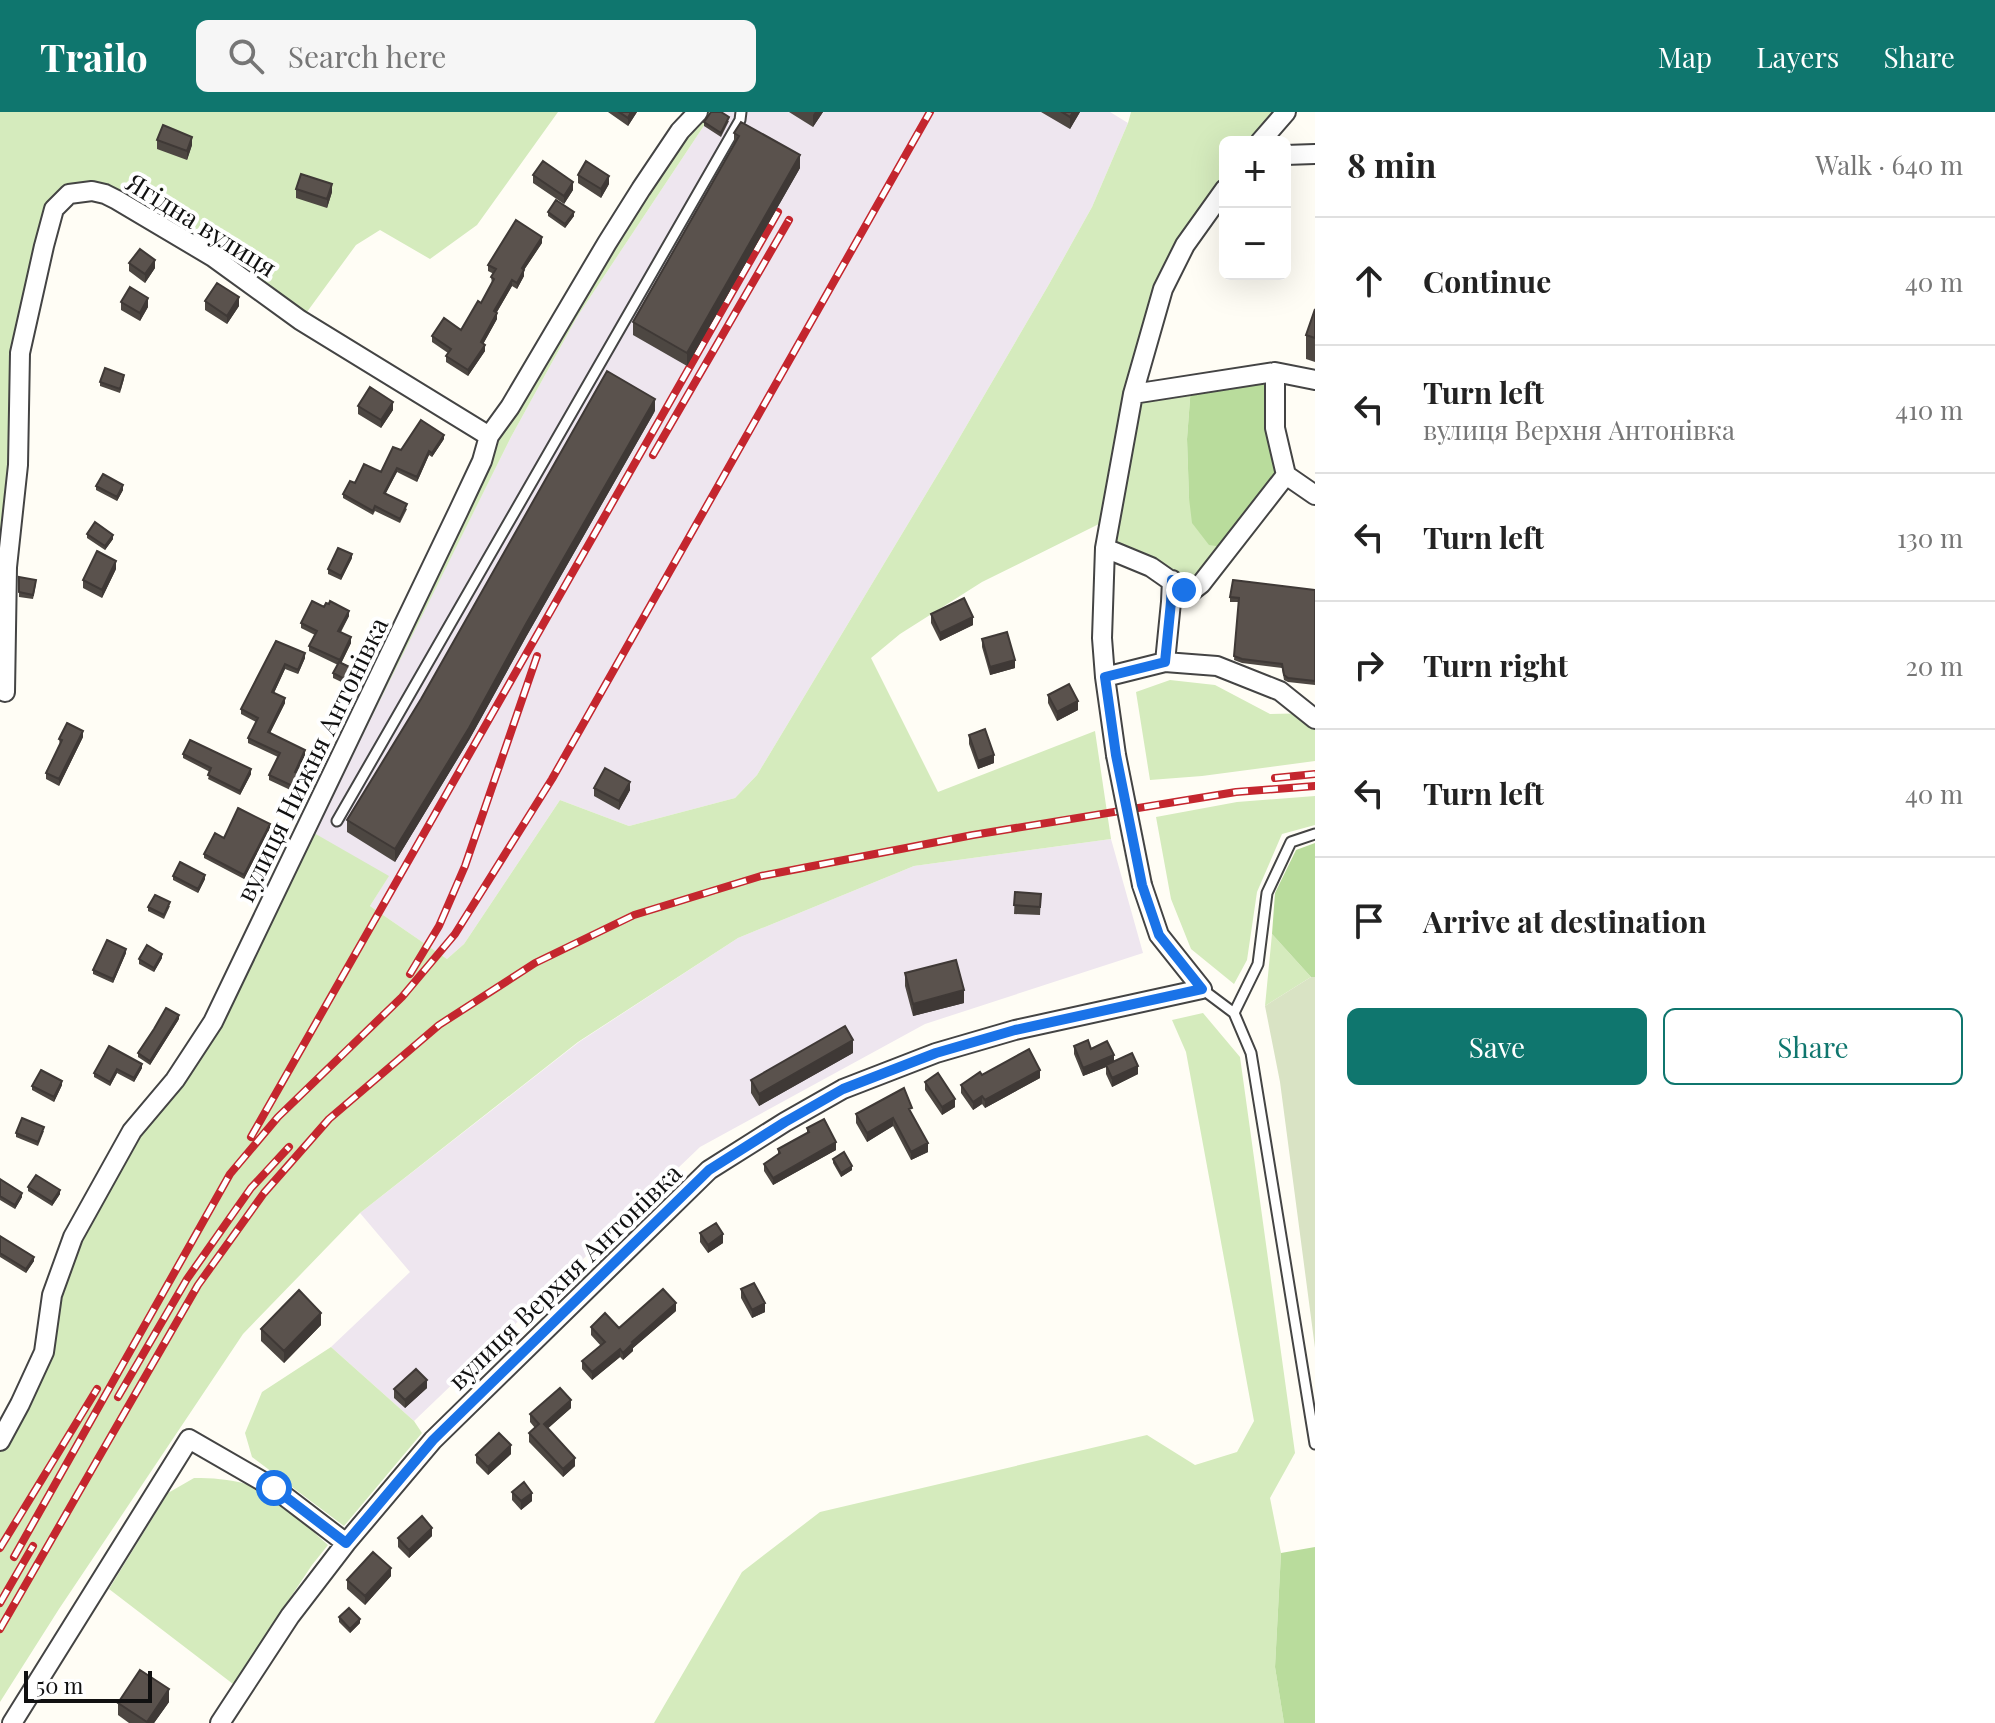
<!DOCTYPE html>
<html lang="en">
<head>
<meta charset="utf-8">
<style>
  :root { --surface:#fff; --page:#f6f6f6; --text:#222; --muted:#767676; --line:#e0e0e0; --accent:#0f766e }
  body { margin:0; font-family:"Playfair Display",serif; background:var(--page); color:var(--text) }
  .controls { position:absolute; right:24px; top:24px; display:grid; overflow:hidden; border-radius:12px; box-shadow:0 8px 32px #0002 }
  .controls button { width:72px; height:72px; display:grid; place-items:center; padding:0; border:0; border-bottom:2px solid var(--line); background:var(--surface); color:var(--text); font:40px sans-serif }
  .scale { position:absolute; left:24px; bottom:20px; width:128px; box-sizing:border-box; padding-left:8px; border:4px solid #111; border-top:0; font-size:22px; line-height:28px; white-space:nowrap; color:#111; -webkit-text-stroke:6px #fff; paint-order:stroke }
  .stop { position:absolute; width:24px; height:24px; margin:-18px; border:6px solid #1a73e8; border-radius:50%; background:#fff }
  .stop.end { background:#1a73e8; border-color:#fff; box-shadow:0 2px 8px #0008 }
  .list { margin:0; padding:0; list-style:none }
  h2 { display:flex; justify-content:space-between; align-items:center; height:104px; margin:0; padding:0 32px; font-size:34px }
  h2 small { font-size:26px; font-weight:400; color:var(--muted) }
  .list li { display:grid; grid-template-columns:52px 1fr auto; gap:24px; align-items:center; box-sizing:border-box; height:128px; padding:0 32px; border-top:2px solid var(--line) }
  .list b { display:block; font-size:30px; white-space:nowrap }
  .list p { margin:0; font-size:26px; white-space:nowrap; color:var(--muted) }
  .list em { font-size:26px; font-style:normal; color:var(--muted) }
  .actions { display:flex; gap:16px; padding:24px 32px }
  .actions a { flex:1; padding:18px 0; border:2px solid var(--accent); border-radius:12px; text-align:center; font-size:28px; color:var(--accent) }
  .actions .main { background:var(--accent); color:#fff }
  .icon { flex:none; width:44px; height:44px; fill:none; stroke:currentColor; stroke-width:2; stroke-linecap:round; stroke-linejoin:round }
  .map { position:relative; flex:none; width:1315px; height:1611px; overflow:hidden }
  header { display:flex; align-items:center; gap:48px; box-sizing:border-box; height:112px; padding:0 40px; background:var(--accent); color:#fff }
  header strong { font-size:38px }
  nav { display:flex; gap:44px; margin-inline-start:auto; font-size:28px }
  .search { width:560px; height:72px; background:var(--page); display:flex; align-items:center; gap:20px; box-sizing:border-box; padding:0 28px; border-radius:12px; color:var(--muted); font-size:30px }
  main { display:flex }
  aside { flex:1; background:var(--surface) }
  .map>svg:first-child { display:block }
  .industrial { fill:#eee6ef }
  .green { fill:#d5ebbd }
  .forest { fill:#b9dc9c }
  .cemetery { fill:#d9e3c4 }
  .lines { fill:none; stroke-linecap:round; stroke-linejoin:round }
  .lane-casing { stroke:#444; stroke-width:13 }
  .street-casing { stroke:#444; stroke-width:22 }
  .lane { stroke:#fff; stroke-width:9 }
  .street { stroke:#fff; stroke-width:18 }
  .rail-casing { stroke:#c4262e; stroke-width:8 }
  .rail { stroke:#fff; stroke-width:5; stroke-dasharray:15; stroke-linecap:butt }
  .street-bridge-casing { stroke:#444; stroke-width:22; stroke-linecap:butt }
  .street-bridge { stroke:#fff; stroke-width:18 }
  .wall { fill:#4d4742 }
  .shaded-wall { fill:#3f3936 }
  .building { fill:#5a524d; stroke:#3f3936; stroke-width:2 }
  .route { stroke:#1a73e8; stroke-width:10 }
  .labels { text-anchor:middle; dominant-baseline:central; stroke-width:8; stroke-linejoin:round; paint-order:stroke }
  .street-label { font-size:26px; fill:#111; stroke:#fff }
</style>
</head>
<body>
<header>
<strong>Trailo</strong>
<div class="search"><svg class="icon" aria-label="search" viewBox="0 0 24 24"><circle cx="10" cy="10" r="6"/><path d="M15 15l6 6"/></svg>Search here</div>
<nav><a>Map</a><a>Layers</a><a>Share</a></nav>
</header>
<main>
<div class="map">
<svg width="1315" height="1611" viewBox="0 0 1315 1611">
  <rect width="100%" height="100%" fill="#fffdf5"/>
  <!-- industrial -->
  <path class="industrial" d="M713,0H1110L1128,11L1092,95L1048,174L947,347L757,663L735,686L629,714L560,688L464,832L447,847L370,794L388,765L313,721L511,325L577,205Z
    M1111,727L1143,841L925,912L700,1035L414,1309L331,1235L410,1160L360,1101L579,930L738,826L914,754Z"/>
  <!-- green -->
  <path class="green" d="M0,0H558L477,113L430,147L380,118L356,133L304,204L108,77L49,94L14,299L0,456Z
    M707,0H713L577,205L511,325L314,721L389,764L370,794L447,847L464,832L560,688L629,714L735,686L757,663L947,347L1048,174L1092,95L1128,11L1131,0H1275L1257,30H1225V77L1185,133L1133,282L1191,274L1187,327L1189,386L1229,436L1192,479L1105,436L1109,407L982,470L900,522L871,546L938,680L1095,619L1111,727L914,754L738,826L578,930L360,1101L243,1222L59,1497L0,1590V1337L77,1127L136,1022L180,971L496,328L684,23Z
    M1170,568L1215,573L1270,602L1315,601V649L1202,664L1150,668L1136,580Z
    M1315,684V713L1282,722L1257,780L1247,848L1234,872L1191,837L1171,787L1156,705L1237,690Z
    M1272,822L1311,865L1265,894Z
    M1203,901L1240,945L1295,1341L1270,1386L1281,1441L1275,1555L1284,1611H654L742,1460L820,1400L1147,1323L1195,1353L1237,1340L1254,1309L1186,940L1172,908Z
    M331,1235L414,1309L422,1321L344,1414L252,1345L245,1321L262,1280Z
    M194,1366C212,1366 229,1367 246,1372C275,1380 305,1413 328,1433L312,1453L233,1572L109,1477L168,1381Z"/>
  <!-- forest -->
  <path class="forest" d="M1275,260L1286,363L1229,436L1209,433L1192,411L1189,386L1187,327L1191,274Z
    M1315,731V865H1311L1272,822L1275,781L1296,738Z
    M1315,1435V1611H1284L1275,1555L1281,1441Z"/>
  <!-- cemetery -->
  <path class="cemetery" d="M1311,865H1315V1236L1280,970L1265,894Z"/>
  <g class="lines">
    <defs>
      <path id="lane" d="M337,709L740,8L741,0
        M1202,877L1234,901L1251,941L1315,1332
        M1234,901L1258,852L1267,781L1291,730L1315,722"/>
      <path id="street" d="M1260,30L1286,0
        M1285,43L1315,42
        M1275,260V316L1286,363L1315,383
        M1133,282L1275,260L1315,268
        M1105,436L1151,455L1184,478L1192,479L1201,472L1286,363
        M1165,550L1171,490L1172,468
        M1105,565L1165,550L1217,554L1280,579L1315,607
        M5,580L7,455L18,353L20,241L44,134L54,97L69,82L92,79L105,82L117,88L213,145L300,208L489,324
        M1116,643L1105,565L1102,526L1105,436L1133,282L1163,177L1185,133L1225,77
        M0,1329L20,1292L44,1240L52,1183L73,1125L132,1019L175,968L213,910L458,400L482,349L489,324L510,295L607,131L641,77L680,19L698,0
        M12,1611L189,1327L274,1376L346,1431
        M220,1611L290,1504L346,1431L433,1328L709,1058L785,1010L843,977L936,941L1015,918L1202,877L1159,823L1142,773"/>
    </defs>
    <!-- lane casing -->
    <use href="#lane" class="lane-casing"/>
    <!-- street casing -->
    <use href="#street" class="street-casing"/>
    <!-- lane -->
    <use href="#lane" class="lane"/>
    <!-- street -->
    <use href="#street" class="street"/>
    <defs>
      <path id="rail" d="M653,343L789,108
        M1275,666L1315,662
        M410,862L439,814L465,754L537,544
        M251,1025L778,100
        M118,1285L187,1167L251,1076L289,1035
        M0,1436L97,1277
        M14,1445L230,1062L278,1005L402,885L455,822L552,667L930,0
        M0,1491L33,1434
        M0,1517L198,1173L264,1081L329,1007L439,913L535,851L634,803L761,764L973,723L1236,680L1315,674"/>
    </defs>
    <!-- rail casing -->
    <use href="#rail" class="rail-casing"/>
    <!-- rail -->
    <use href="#rail" class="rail"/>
    <defs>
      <path id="street-bridge" d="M1116,643L1142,773"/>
    </defs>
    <!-- street-bridge casing -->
    <use href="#street-bridge" class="street-bridge-casing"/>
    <!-- street-bridge -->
    <use href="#street-bridge" class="street-bridge"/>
  </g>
  <!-- wall -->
  <path class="wall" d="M608,0H637L628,14Z
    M789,0H823L813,15Z
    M1041,0H1080L1070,17Z
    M729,9L721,25L704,14V10Z
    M734,21L800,56L687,254L633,223V210L734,32Z
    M157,28L192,33L187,48L157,37Z
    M533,63L573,78L564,92L533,71Z
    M578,63L609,72L601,86L578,71Z
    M296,77L332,80L327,96L296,86Z
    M548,100L574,104L565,116L548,104Z
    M542,131L524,158V164L517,177L512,174L497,200V207L483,232L485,239L468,264L446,250V244L448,241L432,230V224L461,218L481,191L492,171L491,165L494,162L488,159V153Z
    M129,151L155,156L145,171L129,159Z
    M205,189L239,194L227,212L205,198Z
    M121,190L148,195L140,209L121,198Z
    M1315,197V250L1306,247V223Z
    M124,267L120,281L100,274V270Z
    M358,294L393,298L381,316L358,302Z
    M655,299L526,525L469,628L395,750L347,720V708Z
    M444,327L432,345L429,343L417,370L397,360L385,382L407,397L400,411L375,399L373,403L343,386V382L355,371L381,360Z
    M96,374L123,378L117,389L96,378Z
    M87,422L113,427L105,438L87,426Z
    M352,446L341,468L328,462V457Z
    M116,457L102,486L83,476V468Z
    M36,472L33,487L19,485V480Z
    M1315,478V573L1288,570L1284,568L1282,556L1242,551L1234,548L1239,490H1230V485Z
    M324,495L349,504L341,520L351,531L341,551L360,564L354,576L333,566V561L338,553L309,539V534L315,523L301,516V511Z
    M931,502L973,513L940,529L931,511Z
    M982,527L1015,556L990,563L982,535Z
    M276,529L305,546L298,562L285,557L274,581L285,591L270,621L305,643L297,661L307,671L301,683L269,668V663L278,645L248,631V626L256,610L241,602V597Z
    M1048,583L1078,598L1057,609L1048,591Z
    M969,623L994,651L978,657L969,632Z
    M83,625L59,674L46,667V661L60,633L59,627Z
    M183,642L251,662L240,683L208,667L210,660L183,646Z
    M594,676L630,678L619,698L594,684Z
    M270,716L244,767L204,746V742L224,726Z
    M173,764L205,767L198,781L173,768Z
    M1015,780L1041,782L1040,803L1014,802Z
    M170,794L164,807L148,799V795Z
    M126,841L113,871L93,862V858Z
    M162,846L154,860L139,852V847Z
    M905,861L964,891L913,904L905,874Z
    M179,907L150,953L138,945V941Z
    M109,934L142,956L134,970L117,961L110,974L94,965V961Z
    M1074,934L1091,937L1138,962L1112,975L1106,962V955L1083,964L1074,942Z
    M853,941L759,994L751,981V968Z
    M982,963L1040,966L985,996L982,992L973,998L961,981V973Z
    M925,970L955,995L942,1003L925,978Z
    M62,973L54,990L32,978V974Z
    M856,1002L912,1003L928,1040L911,1048L893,1014L867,1030L856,1011Z
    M807,1016L836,1038L773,1073L764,1059V1052L778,1042V1037L807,1021Z
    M44,1019L38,1034L16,1025V1021Z
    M833,1047L852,1058L841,1065L833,1051Z
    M0,1067L22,1085L15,1097L0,1088Z
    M28,1075L60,1082L52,1094L28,1079Z
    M700,1121L723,1131L708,1141L700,1130Z
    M0,1124L34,1149L26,1161L0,1145Z
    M741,1177L765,1200L752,1206L741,1186Z
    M676,1199L633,1236V1239L623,1248L620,1245L592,1268L582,1257V1249L601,1234L591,1223V1215L619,1216Z
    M321,1213L284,1251L261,1229V1217Z
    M427,1276L405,1296L394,1286V1277Z
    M571,1296L548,1316L575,1354L563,1365L529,1330V1321L535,1316L530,1310V1302Z
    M511,1342L488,1363L476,1351V1343Z
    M512,1380L532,1389L521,1398L512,1388Z
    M432,1424L409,1446L398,1435V1426Z
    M391,1464L365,1493L347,1477V1468Z
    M339,1505L360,1511L350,1521L339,1510Z
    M169,1590L154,1611H129L118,1603V1591Z"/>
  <!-- shaded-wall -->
  <path class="shaded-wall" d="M631,0H637L628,14V6Z
    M815,0H823L813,15V3Z
    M1073,0H1080L1070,17V5Z
    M192,25V33L187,48V39Z
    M800,43V56L687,254V241Z
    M609,64V72L601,86V77Z
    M573,70V78L564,92V84Z
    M332,72V80L327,96V87Z
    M574,100V104L565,116V112Z
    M542,125V131L524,158V164L517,177V171L522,156Z
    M155,148V156L145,171V162Z
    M512,168V174L494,205V199Z
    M239,185V194L227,212V204Z
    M148,186V195L140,209V201Z
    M497,201V207L481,236V230Z
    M485,233V239L468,264V258Z
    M655,287V299L526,525L469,628L395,750V737Z
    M393,290V298L381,316V308Z
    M444,323V327L432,345V341Z
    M429,339V343L417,370V365Z
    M397,356V360L384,385V381Z
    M123,373V378L117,389V385Z
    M113,423V427L105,438V434Z
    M352,442V446L341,468V464Z
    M116,449V457L102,486V478Z
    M349,499V504L338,524V519Z
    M973,505V513L940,529V521Z
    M351,525V531L340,554V548Z
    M305,541V546L298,562V558Z
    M1015,548V556L990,563V555Z
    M285,552V557L272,585V580Z
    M285,586V591L268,625V620Z
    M1078,589V598L1057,609V600Z
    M83,619V625L59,674V667Z
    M305,638V643L295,665V660Z
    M994,643V651L978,657V649Z
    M251,657V662L240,683V679Z
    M630,670V678L619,698V689Z
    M270,712V716L244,767V763Z
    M205,763V767L198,781V777Z
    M126,837V841L113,871V867Z
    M162,842V846L154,860V856Z
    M964,878V891L913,904V892Z
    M179,903V907L150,953V949Z
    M853,928V941L759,994V982Z
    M1114,943V952L1083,964V956Z
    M142,952V956L134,970V966Z
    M1138,954V962L1112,975V966Z
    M117,957V961L110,974V970Z
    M1040,958V966L985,996V988Z
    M62,969V973L54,990V985Z
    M982,984V992L973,998V990Z
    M955,987V995L942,1003V995Z
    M893,1006V1014L867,1030V1021Z
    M836,1030V1038L773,1073V1066Z
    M928,1031V1040L911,1048V1040Z
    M852,1054V1058L841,1065V1061Z
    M60,1078V1082L52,1094V1090Z
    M22,1081V1085L15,1097V1093Z
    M723,1122V1131L708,1141V1133Z
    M34,1145V1149L26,1161V1157Z
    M676,1191V1199L633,1236V1239L623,1248V1241L632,1230Z
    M765,1191V1200L752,1206V1198Z
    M321,1201V1213L284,1251V1239Z
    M620,1237V1245L592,1268V1260Z
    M427,1268V1276L405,1296V1288Z
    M571,1288V1296L544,1320V1312Z
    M511,1333V1342L488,1363V1355Z
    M575,1346V1354L563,1365V1357Z
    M532,1381V1389L521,1398V1389Z
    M432,1416V1424L409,1446V1438Z
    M391,1456V1464L365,1493V1484Z
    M360,1507V1511L350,1521V1517Z
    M169,1577V1590L154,1611H147Z"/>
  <!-- building -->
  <path class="building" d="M619,0H631L628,6Z
    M711,0H721L729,5L721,21L704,10Z
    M1062,0H1073L1070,5Z
    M741,10L800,43L687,241L633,210L739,24L734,21Z
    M163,13L192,25L187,39L157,28Z
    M543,49L573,70L564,84L533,63Z
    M586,49L609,64L601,77L578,63Z
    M301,62L332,72L327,87L296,77Z
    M556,88L574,100L565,112L548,100Z
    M516,108L542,125L522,156L524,158L517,171L512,168L494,199L497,201L481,230L485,233L468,258L446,244L451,237L432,224L444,206L461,218L478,189L481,191L494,167L491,165L496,157L488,153Z
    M140,137L155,148L145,162L129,151Z
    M217,171L239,185L227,204L205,189Z
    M130,175L148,186L140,201L121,190Z
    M1315,197V226L1306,223Z
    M105,256L124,263L120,277L100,270Z
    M607,259L655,287L526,512L469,616L395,737L347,708L421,587Z
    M370,275L393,290L381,308L358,294Z
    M421,308L444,323L432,341L429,339L417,365L397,356L384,381L407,392L400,407L375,394L373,399L343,382L350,369L355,371L364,352L381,360L393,335L401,338Z
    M103,362L123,373L117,385L96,374Z
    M95,410L113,423L105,434L87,422Z
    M338,436L352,442L341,464L328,457Z
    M97,439L116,449L102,478L83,468Z
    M19,465L36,468L33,483L19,480Z
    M1233,468L1315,478V569L1288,566L1284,563L1282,552L1242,547L1234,544L1239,486L1230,485Z
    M964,486L973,505L940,521L931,502Z
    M312,489L324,495L326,491L329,492L330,489L349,499L338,519L351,525L340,548L309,534L317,519L301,511Z
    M1007,520L1015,548L990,555L982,527Z
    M276,529L305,541L298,558L285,552L272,580L285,586L268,620L305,638L295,660L307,666L301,678L269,663L280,641L248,626L258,606L241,597Z
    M339,550L360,560L354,572L333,561Z
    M1069,572L1078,589L1057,600L1048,583Z
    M67,611L83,619L59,667L46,661L62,628L59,627Z
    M985,617L994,643L978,649L969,623Z
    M190,628L251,657L240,679L208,663L211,656L183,642Z
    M605,656L630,670L619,689L594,676Z
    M238,696L270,712L244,763L204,742L215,721L224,726Z
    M180,750L205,763L198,777L173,764Z
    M1015,780L1041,782L1040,795L1014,793Z
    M155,783L170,790L164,803L148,795Z
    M107,828L126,837L113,867L93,858Z
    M147,833L162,842L154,856L139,847Z
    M956,848L964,878L913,892L905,861Z
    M166,896L179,903L150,949L138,941L154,917Z
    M845,914L853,928L759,982L751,968Z
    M1088,928L1091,937L1107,929L1114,943L1083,956L1074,934Z
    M109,934L142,952L134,966L117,957L110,970L94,961Z
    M1029,937L1040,958L985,988L982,984L973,990L961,973L980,960L982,963Z
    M1132,941L1138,954L1112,966L1106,953Z
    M41,958L62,969L54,985L32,974Z
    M938,961L955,987L942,995L925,970Z
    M904,976L912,996L909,997L928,1031L911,1040L893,1006L867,1021L856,1002Z
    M22,1006L44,1015L38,1030L16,1021Z
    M824,1007L836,1030L773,1066L764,1052L780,1041L778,1037L809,1020L807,1016Z
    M844,1040L852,1054L841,1061L833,1047Z
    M36,1063L60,1078L52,1090L28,1075Z
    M0,1067L22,1081L15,1093L0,1084Z
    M716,1111L723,1122L708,1133L700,1121Z
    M0,1124L34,1145L26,1157L0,1141Z
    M754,1171L765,1191L752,1198L741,1177Z
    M663,1177L676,1191L632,1230L633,1231L623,1241L620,1237L592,1260L582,1249L605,1230L591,1215L605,1201L619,1216Z
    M299,1178L321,1201L284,1239L261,1217Z
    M416,1257L427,1268L405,1288L394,1277Z
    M560,1276L571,1288L544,1312L575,1346L563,1357L529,1321L539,1312L530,1302Z
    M499,1321L511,1333L488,1355L476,1343Z
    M524,1370L532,1381L521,1389L512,1380Z
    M422,1404L432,1416L409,1438L398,1426Z
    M373,1440L391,1456L365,1484L347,1468Z
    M349,1496L360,1507L350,1517L339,1505Z
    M140,1558L169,1577L147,1610L118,1591Z"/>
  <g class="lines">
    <!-- route -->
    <path class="route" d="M274,1376L346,1431L433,1328L709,1058L785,1010L843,977L936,941L1015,918L1202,877L1159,823L1142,773L1116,643L1105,565L1165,550L1171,490L1172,468L1184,478"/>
  </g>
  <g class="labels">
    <!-- street labels -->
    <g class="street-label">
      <text transform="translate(202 112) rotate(32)">Ягідна вулиця</text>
      <text transform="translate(311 647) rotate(-64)">вулиця Нижня Антонівка</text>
      <text transform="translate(564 1164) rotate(-44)">вулиця Верхня Антонівка</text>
    </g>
  </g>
</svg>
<div class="controls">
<button>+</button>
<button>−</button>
</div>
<div class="scale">50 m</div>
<div class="stop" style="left:274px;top:1376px"></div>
<div class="stop end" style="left:1184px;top:478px"></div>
</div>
<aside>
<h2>8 min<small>Walk · 640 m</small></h2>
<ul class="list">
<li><svg class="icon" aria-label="ahead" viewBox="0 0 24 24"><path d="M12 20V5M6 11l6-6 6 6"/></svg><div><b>Continue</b></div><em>40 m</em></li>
<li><svg class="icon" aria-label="left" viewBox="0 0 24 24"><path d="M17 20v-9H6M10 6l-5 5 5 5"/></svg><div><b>Turn left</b><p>вулиця Верхня Антонівка</p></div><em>410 m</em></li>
<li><svg class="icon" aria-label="left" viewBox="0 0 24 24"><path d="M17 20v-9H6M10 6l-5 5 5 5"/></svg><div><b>Turn left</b></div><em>130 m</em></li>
<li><svg class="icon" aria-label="right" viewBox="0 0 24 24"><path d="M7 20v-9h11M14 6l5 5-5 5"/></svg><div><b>Turn right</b></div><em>20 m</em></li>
<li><svg class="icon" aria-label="left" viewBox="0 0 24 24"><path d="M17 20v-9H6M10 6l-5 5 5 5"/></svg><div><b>Turn left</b></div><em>40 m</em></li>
<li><svg class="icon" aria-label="arrive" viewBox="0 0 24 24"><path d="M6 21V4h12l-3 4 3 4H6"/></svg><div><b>Arrive at destination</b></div></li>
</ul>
<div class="actions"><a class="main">Save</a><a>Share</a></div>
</aside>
</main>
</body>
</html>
